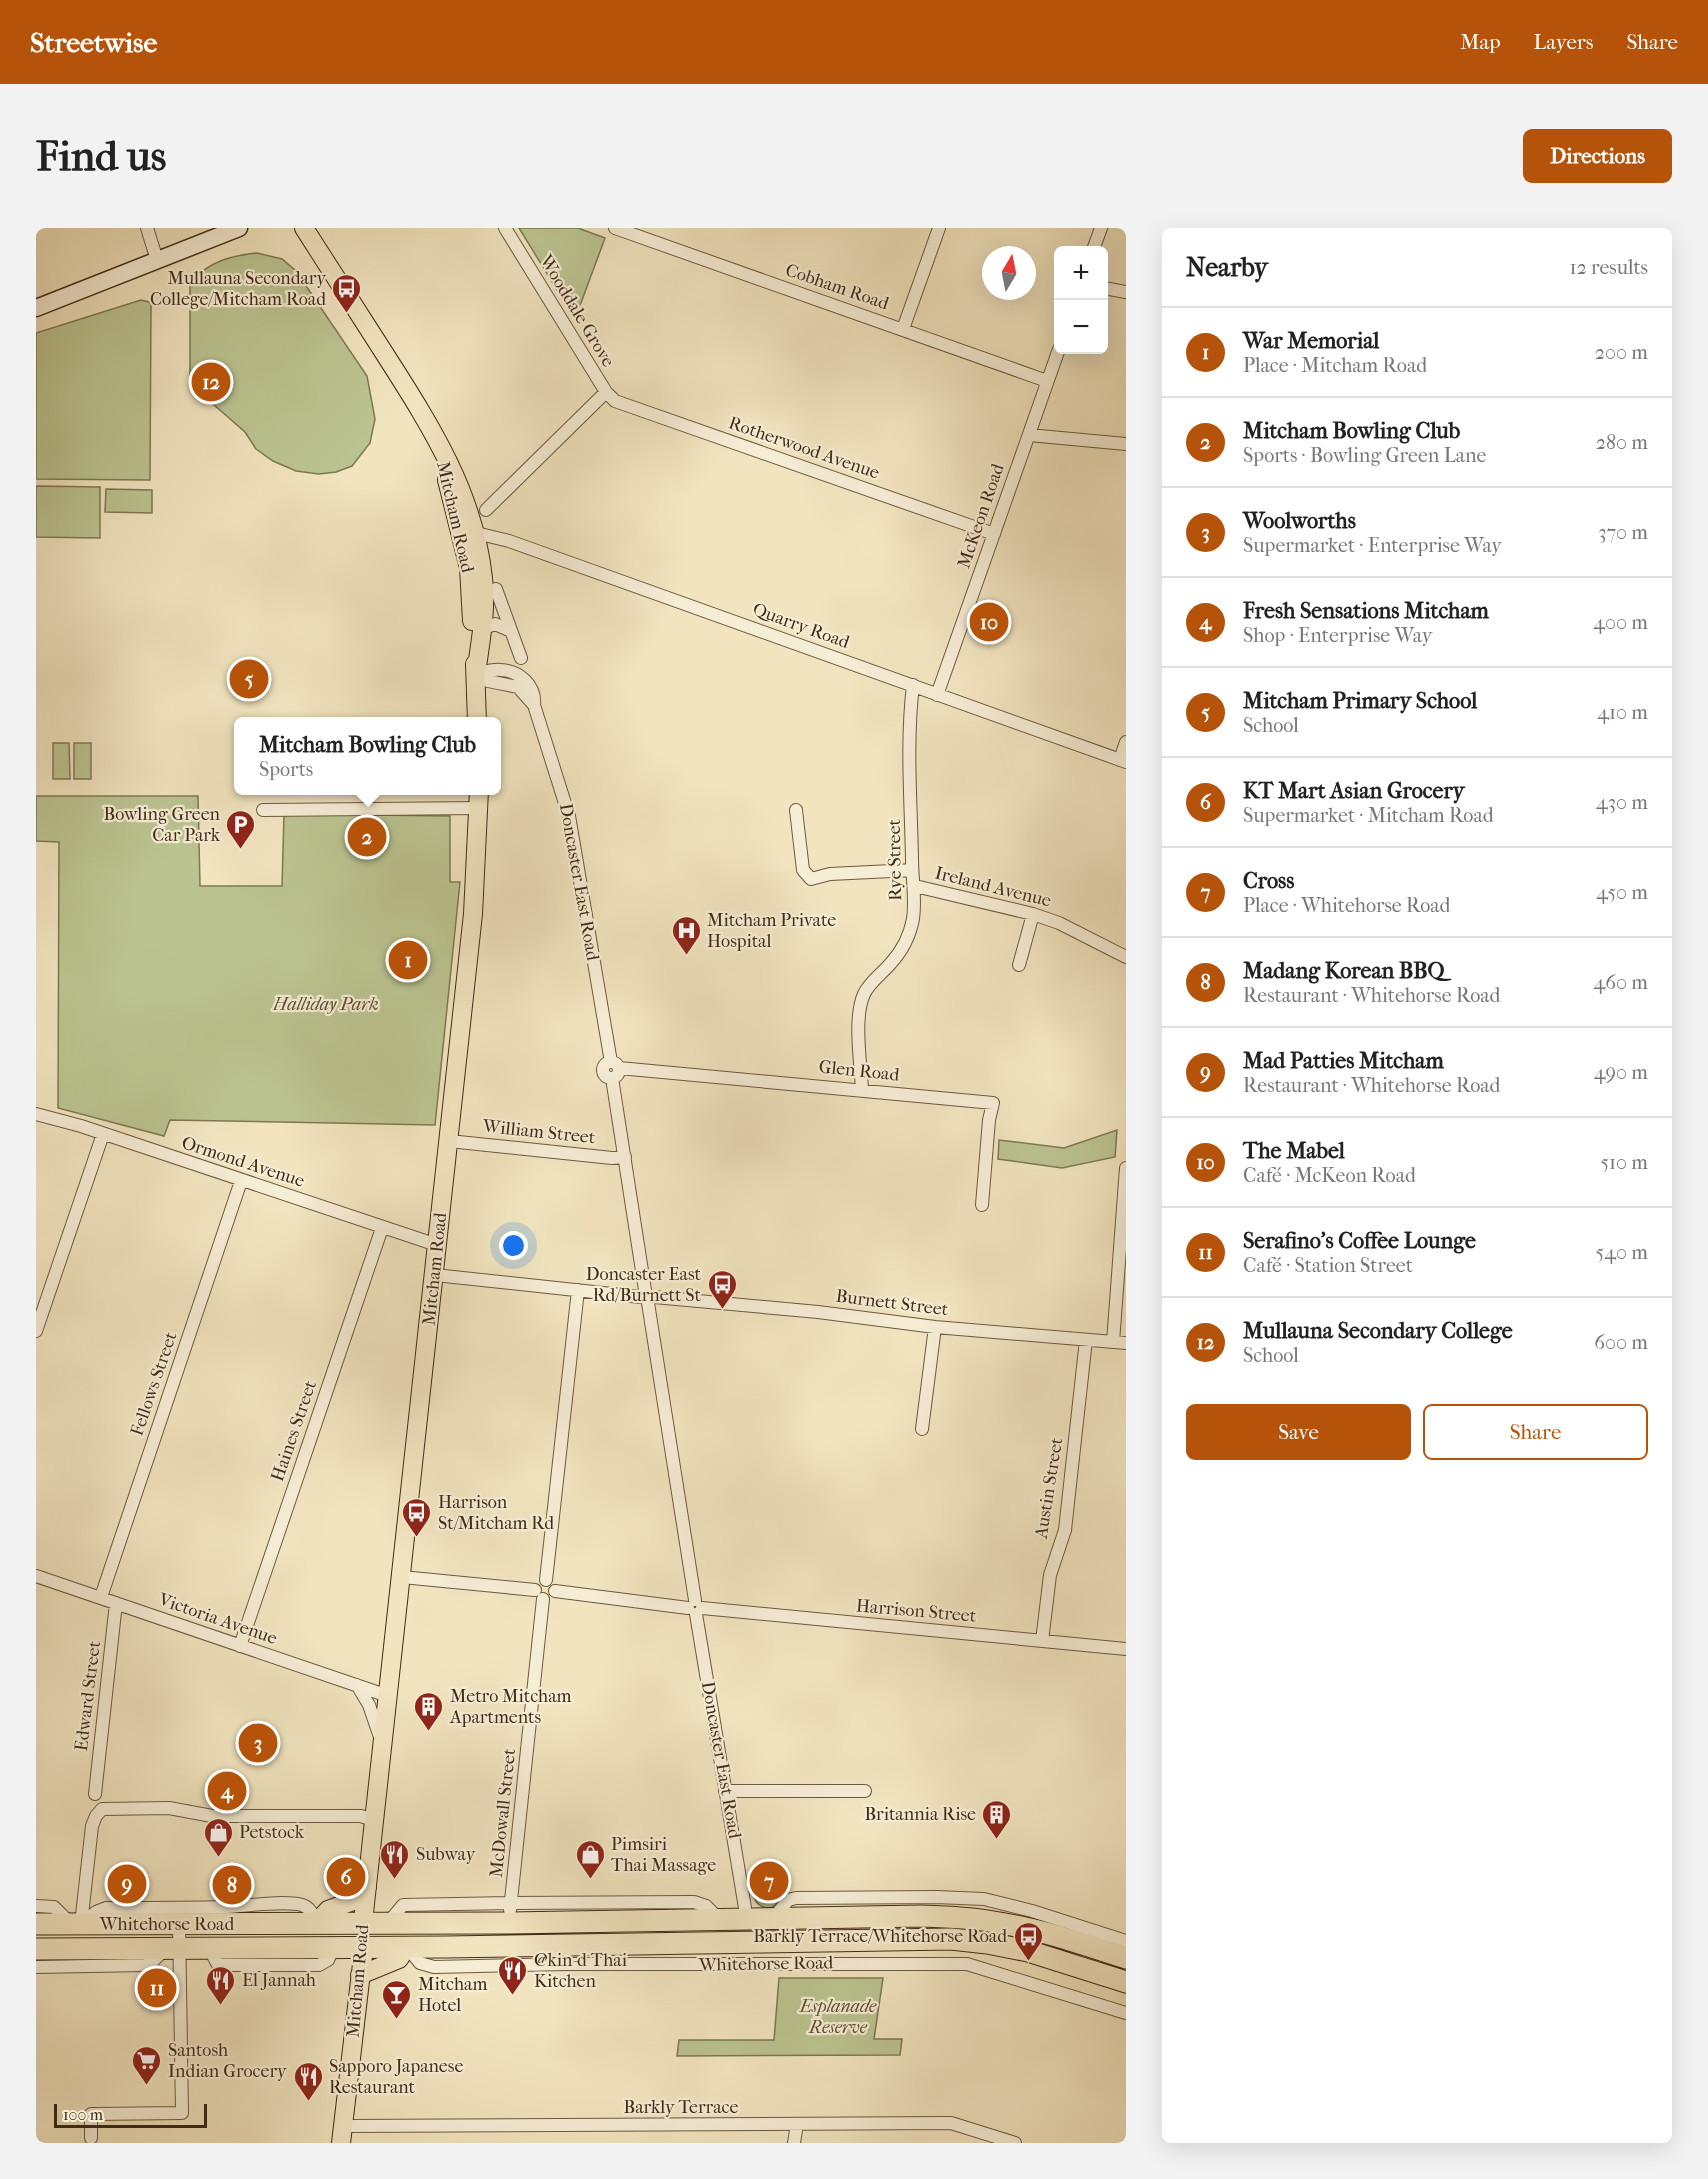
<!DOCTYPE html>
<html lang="en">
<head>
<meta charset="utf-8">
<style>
  :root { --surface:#fff; --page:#f2f2f2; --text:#222; --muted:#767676; --line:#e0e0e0; --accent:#b45309 }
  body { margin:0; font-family:"IM FELL French Canon",serif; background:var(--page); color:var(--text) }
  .controls { position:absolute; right:18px; top:18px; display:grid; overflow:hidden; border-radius:9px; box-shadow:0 6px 24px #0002 }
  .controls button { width:54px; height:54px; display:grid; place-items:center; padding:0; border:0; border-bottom:2px solid var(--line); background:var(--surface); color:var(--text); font:30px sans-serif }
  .compass { position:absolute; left:946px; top:18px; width:54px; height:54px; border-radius:50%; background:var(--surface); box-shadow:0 6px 24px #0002; rotate:10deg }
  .scale { position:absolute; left:18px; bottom:15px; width:153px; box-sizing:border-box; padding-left:6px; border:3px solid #402b15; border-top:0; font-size:16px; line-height:21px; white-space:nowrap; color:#402b15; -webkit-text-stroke:4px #f6edd5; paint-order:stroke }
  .you { position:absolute; left:478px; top:1018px; width:21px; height:21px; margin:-15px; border:4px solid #fff; border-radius:50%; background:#1a73e8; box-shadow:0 0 0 9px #1a73e833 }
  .badge { display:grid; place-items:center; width:39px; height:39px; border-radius:50%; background:var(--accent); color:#fff; font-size:20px; font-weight:700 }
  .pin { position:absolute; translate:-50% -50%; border:3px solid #fff; box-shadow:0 2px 6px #0006 }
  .popup { position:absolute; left:198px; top:489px; width:267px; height:78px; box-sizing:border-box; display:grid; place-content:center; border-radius:9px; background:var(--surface); filter:drop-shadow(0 2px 4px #0005); font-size:20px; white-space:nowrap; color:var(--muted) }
  .popup b { font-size:22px; color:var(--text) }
  .popup::after { content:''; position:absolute; left:50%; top:100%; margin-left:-12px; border:12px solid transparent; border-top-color:var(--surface) }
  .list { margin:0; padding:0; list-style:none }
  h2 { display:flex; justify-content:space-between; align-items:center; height:78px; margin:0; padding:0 24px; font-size:26px }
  h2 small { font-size:20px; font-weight:400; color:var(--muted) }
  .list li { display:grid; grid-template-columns:39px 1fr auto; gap:18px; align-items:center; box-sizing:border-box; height:90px; padding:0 24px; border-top:2px solid var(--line) }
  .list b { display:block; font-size:22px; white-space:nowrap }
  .list p { margin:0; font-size:20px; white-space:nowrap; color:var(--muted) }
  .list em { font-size:20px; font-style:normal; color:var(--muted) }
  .actions { display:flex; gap:12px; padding:18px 24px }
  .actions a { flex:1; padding:14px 0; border:2px solid var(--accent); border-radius:9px; text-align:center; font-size:21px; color:var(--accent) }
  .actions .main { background:var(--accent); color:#fff }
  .map { position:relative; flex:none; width:1090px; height:1915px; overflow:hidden; border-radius:9px }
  header { display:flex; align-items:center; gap:36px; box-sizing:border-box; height:84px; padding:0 30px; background:var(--accent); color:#fff }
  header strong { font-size:28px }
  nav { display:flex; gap:33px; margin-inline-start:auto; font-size:21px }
  .intro { display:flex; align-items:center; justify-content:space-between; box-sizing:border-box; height:144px; padding:0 36px }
  h1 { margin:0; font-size:42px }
  .button { padding:15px 27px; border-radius:9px; background:var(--accent); color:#fff; font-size:21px; font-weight:700 }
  main { display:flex; gap:36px; padding:0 36px }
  aside { flex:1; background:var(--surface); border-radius:9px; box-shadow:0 6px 24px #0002 }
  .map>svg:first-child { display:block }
  .grass { fill:url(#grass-tufts); stroke:#7e7853; stroke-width:1.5 }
  .green { fill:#bbc491; stroke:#7e7853; stroke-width:1.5 }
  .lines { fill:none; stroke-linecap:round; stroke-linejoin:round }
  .street-casing { stroke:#6c5940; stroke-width:14 }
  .secondary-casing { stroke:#402b15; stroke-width:19 }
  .primary-casing { stroke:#402b15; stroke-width:20 }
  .highway-casing { stroke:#402b15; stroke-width:23 }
  .street { stroke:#f6edd5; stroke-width:12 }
  .secondary { stroke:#f6edd5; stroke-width:16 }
  .primary { stroke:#f1e4bf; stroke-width:18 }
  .highway { stroke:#f1e4bf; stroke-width:21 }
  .labels { text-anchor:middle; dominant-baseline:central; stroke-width:4.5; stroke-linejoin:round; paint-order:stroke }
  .poi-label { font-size:18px; fill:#402b15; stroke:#f6edd5; text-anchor:start }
  .street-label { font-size:18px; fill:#402b15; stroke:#f6edd5 }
  .park-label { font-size:18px; font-style:italic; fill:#5f5134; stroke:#f6edd5 }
</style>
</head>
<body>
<header>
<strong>Streetwise</strong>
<nav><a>Map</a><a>Layers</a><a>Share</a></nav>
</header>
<div class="intro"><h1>Find us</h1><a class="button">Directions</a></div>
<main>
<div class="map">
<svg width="1090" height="1915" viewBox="0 0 1090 1915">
  <defs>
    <pattern id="grass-tufts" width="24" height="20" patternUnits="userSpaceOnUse" patternTransform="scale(1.5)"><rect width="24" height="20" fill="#bbc491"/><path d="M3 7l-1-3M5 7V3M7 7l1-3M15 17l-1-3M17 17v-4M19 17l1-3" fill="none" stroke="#999f75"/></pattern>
  </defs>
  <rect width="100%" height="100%" fill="#f1e4bf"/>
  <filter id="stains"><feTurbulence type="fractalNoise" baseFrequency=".00333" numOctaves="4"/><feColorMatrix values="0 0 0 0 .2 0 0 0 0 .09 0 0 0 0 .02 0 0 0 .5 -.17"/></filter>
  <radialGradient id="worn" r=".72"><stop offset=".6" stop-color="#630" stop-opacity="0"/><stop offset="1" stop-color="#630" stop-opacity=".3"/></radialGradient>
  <!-- grass -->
  <path class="grass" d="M746,1661V1671L735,1680C722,1680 719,1674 716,1662Z"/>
  <!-- green -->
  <path class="green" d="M483,0H542L569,10L539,91Z
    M221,25L246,31L260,43L331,148L339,191L334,215L316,238L300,244L283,246L260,243L237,233L220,221L209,204L154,156V54C175,33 193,28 221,25Z
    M105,72L113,74L115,77L114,252L0,251V105Z
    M0,258L64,259V310L0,309Z
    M70,261L116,262V285L69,284Z
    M17,515H33L34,551H17Z
    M38,515H55V551H38Z
    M0,568H162L164,658H246L248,586L414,588V654H424L399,897L134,892L128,908L22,880L23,614L0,613Z
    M1081,902L1079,929L1026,940L962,931L963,912L1028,920Z
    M743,1750H847L838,1811H866L864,1827L641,1828L643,1812H738Z"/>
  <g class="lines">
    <defs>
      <path id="street" d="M111,0L121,32
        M579,0L1011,153
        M1057,22L1065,0
        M1068,60L1090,64
        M867,101L903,0
        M570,164L579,173L958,306
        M993,207L1090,216
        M450,282L570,164L469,0
        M432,307L440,305L473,313L1090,534
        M460,361L485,430
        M446,401L459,396L473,402
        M440,446C448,444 457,441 465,442C484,443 500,458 498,477L533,588L575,834
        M440,446L452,453L482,459L498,477
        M901,467L1023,121
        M1084,532L1090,514
        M227,582L443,580
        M760,582L767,642L775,651L794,646L876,642
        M879,658L997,686L1023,695L1090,729
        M983,737L997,686
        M567 842a8 8 0 1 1 16 0a8 8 0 1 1-16 0Z
        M583,840L957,875L953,892L946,977
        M576,850L609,1062
        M826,862C825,835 817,790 828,766C834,753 846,746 855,735C866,723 874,707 877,691C880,670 876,651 876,631C875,574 870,515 877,457
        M0,886L45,898L401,1017
        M413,913L576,930L589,929
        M399,1047L604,1069
        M618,1069L782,1084L899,1099L1090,1115
        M612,1075L659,1372
        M0,1103L67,906
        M1077,1114L1090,940
        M886,1201L899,1099
        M0,1348L352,1468
        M366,1349L499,1362
        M510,1352L542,1062
        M519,1363L652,1380
        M65,1369L205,953
        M666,1380L1090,1421
        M660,1386L711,1692
        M1006,1413L1014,1347L1029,1302L1050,1112
        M204,1418L346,1000
        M321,1457L333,1477L345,1512
        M689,1563H829
        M59,1566L80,1375
        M0,1678L18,1679L34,1695
        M474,1682L507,1371
        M737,1691L752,1672L760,1670L900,1669L948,1671L996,1683L1090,1713
        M46,1695L60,1684L70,1680C111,1680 151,1680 192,1679C211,1678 248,1672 266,1677C275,1680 277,1687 280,1695
        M352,1695L367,1677L475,1675L658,1674L670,1678L684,1692
        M45,1696L56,1598L60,1588L66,1581L133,1580L176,1588H325L340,1593
        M371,1719L384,1735L398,1739L531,1736H931L1090,1785
        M173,1720L182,1737H283L292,1732L298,1719
        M0,1739L109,1737L114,1736L130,1720
        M307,1898L915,1895L979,1915
        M55,1910V1886L146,1885L143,1695
        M758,1915L761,1896"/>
      <path id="secondary" d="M0,80L203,0"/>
      <path id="primary" d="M268,0C296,43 324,87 352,131C396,200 438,266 447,350C451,382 444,415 440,446
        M411,252L433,340L436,393
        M439,436L441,494
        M327,1694L437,686L443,562
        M280,1695L292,1682L320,1672L331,1660
        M324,1747L363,1731L371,1719
        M305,1915L328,1719"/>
      <path id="highway" d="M0,1696L473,1695L885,1688C913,1689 941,1690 969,1696C1010,1703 1050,1717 1090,1730
        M0,1721L410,1719L915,1711L951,1715L992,1723L1090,1754"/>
    </defs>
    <!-- street casing -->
    <use href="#street" class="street-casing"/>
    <!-- secondary casing -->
    <use href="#secondary" class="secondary-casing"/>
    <!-- primary casing -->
    <use href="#primary" class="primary-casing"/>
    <!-- highway casing -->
    <use href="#highway" class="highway-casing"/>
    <!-- street -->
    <use href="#street" class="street"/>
    <!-- secondary -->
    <use href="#secondary" class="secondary"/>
    <!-- primary -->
    <use href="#primary" class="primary"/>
    <!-- highway -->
    <use href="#highway" class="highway"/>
  </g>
  <!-- icons -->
  <defs>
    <symbol id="bus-pin" viewBox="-11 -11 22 30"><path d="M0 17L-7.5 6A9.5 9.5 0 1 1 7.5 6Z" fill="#8f2418" stroke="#f6edd5"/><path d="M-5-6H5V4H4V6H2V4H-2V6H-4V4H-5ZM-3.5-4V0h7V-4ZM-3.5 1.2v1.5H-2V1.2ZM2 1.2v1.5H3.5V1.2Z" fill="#fff"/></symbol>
    <symbol id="parking-pin" viewBox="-11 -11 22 30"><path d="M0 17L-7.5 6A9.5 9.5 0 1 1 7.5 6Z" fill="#8f2418" stroke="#f6edd5"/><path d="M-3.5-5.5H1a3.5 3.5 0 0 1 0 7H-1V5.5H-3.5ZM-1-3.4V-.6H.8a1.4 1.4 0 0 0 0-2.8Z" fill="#fff"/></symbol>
    <symbol id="hospital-pin" viewBox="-11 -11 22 30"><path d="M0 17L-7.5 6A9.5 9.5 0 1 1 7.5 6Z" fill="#8f2418" stroke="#f6edd5"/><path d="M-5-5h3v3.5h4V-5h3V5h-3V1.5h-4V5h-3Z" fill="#fff"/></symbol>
    <symbol id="building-pin" viewBox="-11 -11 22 30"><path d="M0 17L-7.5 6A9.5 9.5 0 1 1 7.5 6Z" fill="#8f2418" stroke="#f6edd5"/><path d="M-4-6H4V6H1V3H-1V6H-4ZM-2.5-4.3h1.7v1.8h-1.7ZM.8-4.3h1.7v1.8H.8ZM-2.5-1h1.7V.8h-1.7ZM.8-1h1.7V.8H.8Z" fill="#fff"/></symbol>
    <symbol id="shop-pin" viewBox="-11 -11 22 30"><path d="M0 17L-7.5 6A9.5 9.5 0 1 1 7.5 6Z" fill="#8f2418" stroke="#f6edd5"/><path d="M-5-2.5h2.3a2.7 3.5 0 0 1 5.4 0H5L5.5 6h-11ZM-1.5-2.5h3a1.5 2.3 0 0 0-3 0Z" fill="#fff"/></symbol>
    <symbol id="restaurant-pin" viewBox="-11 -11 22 30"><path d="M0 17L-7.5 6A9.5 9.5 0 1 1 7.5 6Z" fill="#8f2418" stroke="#f6edd5"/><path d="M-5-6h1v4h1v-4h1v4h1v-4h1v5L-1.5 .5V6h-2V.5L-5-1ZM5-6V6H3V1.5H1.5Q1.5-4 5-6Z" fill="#fff"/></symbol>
    <symbol id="bar-pin" viewBox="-11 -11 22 30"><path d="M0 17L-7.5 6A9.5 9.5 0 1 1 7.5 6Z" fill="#8f2418" stroke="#f6edd5"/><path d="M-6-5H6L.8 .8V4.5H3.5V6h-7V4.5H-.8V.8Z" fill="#fff"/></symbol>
    <symbol id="supermarket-pin" viewBox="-11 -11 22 30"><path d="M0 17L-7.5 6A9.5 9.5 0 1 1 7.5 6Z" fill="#8f2418" stroke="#f6edd5"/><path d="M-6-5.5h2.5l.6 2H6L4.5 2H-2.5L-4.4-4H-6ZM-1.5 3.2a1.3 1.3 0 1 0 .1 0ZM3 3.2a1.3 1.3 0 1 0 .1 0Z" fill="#fff"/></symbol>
  </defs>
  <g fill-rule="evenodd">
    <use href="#bus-pin" x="294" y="44" width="33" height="45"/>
    <use href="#parking-pin" x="188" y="580" width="33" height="45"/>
    <use href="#hospital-pin" x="634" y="686" width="33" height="45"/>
    <use href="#bus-pin" x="670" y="1040" width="33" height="45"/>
    <use href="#bus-pin" x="364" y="1268" width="33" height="45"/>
    <use href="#building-pin" x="376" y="1462" width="33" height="45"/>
    <use href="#building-pin" x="944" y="1570" width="33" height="45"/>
    <use href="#shop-pin" x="166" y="1588" width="33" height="45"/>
    <use href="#restaurant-pin" x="342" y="1610" width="33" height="45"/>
    <use href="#shop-pin" x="538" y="1610" width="33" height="45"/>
    <use href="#bus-pin" x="976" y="1692" width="33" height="45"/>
    <use href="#restaurant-pin" x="460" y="1726" width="33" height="45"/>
    <use href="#restaurant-pin" x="168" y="1736" width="33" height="45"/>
    <use href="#bar-pin" x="344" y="1750" width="33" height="45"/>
    <use href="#supermarket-pin" x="94" y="1816" width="33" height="45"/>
    <use href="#restaurant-pin" x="256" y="1832" width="33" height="45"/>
  </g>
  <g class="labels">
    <!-- poi labels -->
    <g class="poi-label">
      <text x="290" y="50" text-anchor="end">Mullauna Secondary<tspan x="290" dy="21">College/Mitcham Road</tspan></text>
      <text x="184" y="586" text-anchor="end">Bowling Green<tspan x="184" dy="21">Car Park</tspan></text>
      <text x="671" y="692">Mitcham Private<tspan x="671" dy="21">Hospital</tspan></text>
      <text x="665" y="1046" text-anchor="end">Doncaster East<tspan x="665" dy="21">Rd/Burnett St</tspan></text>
      <text x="402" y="1274">Harrison<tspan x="402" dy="21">St/Mitcham Rd</tspan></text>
      <text x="414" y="1468">Metro Mitcham<tspan x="414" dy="21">Apartments</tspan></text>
      <text x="940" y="1586" text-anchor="end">Britannia Rise</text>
      <text x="203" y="1604">Petstock</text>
      <text x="575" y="1616">Pimsiri<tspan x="575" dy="21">Thai Massage</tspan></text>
      <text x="380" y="1626">Subway</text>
      <text x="971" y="1708" text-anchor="end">Barkly Terrace/Whitehorse Road</text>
      <text x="498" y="1732">@kin-d Thai<tspan x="498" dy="21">Kitchen</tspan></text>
      <text x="206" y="1752">El Jannah</text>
      <text x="382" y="1756">Mitcham<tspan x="382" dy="21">Hotel</tspan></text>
      <text x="132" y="1822">Santosh<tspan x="132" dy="21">Indian Grocery</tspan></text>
      <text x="293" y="1838">Sapporo Japanese<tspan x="293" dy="21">Restaurant</tspan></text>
    </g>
    <!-- street labels -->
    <g class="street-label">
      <text transform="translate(801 59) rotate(19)">Cobham Road</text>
      <text transform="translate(541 83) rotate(59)">Wooddale Grove</text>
      <text transform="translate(768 220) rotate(19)">Rotherwood Avenue</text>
      <text transform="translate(945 288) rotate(-71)">McKeon Road</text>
      <text transform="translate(419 289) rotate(77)">Mitcham Road</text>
      <text transform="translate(765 398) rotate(20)">Quarry Road</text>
      <text transform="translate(859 632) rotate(-91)">Rye Street</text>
      <text transform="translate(543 654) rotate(80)">Doncaster East Road</text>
      <text transform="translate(957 659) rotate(14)">Ireland Avenue</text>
      <text transform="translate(823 843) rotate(6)">Glen Road</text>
      <text transform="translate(503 904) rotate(6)">William Street</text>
      <text transform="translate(207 934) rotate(18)">Ormond Avenue</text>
      <text transform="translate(399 1041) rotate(-84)">Mitcham Road</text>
      <text transform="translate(856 1075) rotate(7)">Burnett Street</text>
      <text transform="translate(118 1156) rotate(-71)">Fellows Street</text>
      <text transform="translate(258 1203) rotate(-71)">Haines Street</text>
      <text transform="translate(1013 1260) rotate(-81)">Austin Street</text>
      <text transform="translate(880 1383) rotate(5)">Harrison Street</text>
      <text transform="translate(182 1391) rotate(19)">Victoria Avenue</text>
      <text transform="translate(52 1468) rotate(-83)">Edward Street</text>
      <text transform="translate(685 1532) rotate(80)">Doncaster East Road</text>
      <text transform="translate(467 1585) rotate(-84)">McDowall Street</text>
      <text x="131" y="1696">Whitehorse Road</text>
      <text transform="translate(730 1736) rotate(-1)">Whitehorse Road</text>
      <text transform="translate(322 1753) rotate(-85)">Mitcham Road</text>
      <text x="645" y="1879">Barkly Terrace</text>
    </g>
    <!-- park labels -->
    <g class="park-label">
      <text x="290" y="776">Halliday Park</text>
      <text x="802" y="1778">Esplanade<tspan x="802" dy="21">Reserve</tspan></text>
    </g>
  </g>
  <rect width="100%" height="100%" filter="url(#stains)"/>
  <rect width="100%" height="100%" fill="url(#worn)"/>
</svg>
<div class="controls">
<button>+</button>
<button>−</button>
</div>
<svg class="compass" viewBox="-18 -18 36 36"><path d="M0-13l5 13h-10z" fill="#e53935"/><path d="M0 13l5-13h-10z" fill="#767676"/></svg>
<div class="scale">100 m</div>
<div class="you"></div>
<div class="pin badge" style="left:372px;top:732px">1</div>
<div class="pin badge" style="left:331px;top:609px">2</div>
<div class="popup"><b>Mitcham Bowling Club</b>Sports</div>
<div class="pin badge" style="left:222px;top:1515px">3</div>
<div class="pin badge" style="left:191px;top:1563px">4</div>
<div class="pin badge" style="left:213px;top:451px">5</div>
<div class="pin badge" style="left:310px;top:1649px">6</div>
<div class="pin badge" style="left:733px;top:1653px">7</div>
<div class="pin badge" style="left:196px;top:1657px">8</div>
<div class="pin badge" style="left:91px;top:1656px">9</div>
<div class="pin badge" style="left:953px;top:394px">10</div>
<div class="pin badge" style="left:121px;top:1760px">11</div>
<div class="pin badge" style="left:175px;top:154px">12</div>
</div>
<aside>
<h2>Nearby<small>12 results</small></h2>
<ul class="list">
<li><span class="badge">1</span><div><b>War Memorial</b><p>Place · Mitcham Road</p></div><em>200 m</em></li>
<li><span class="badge">2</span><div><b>Mitcham Bowling Club</b><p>Sports · Bowling Green Lane</p></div><em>280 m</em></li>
<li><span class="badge">3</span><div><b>Woolworths</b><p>Supermarket · Enterprise Way</p></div><em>370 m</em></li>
<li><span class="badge">4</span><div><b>Fresh Sensations Mitcham</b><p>Shop · Enterprise Way</p></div><em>400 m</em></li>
<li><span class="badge">5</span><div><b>Mitcham Primary School</b><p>School</p></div><em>410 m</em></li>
<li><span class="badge">6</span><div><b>KT Mart Asian Grocery</b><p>Supermarket · Mitcham Road</p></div><em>430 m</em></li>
<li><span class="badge">7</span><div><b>Cross</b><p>Place · Whitehorse Road</p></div><em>450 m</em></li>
<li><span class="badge">8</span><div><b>Madang Korean BBQ</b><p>Restaurant · Whitehorse Road</p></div><em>460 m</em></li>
<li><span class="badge">9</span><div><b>Mad Patties Mitcham</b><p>Restaurant · Whitehorse Road</p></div><em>490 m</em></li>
<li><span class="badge">10</span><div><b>The Mabel</b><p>Café · McKeon Road</p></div><em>510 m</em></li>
<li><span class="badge">11</span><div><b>Serafino's Coffee Lounge</b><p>Café · Station Street</p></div><em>540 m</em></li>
<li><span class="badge">12</span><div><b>Mullauna Secondary College</b><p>School</p></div><em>600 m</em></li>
</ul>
<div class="actions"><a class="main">Save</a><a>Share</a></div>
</aside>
</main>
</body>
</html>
